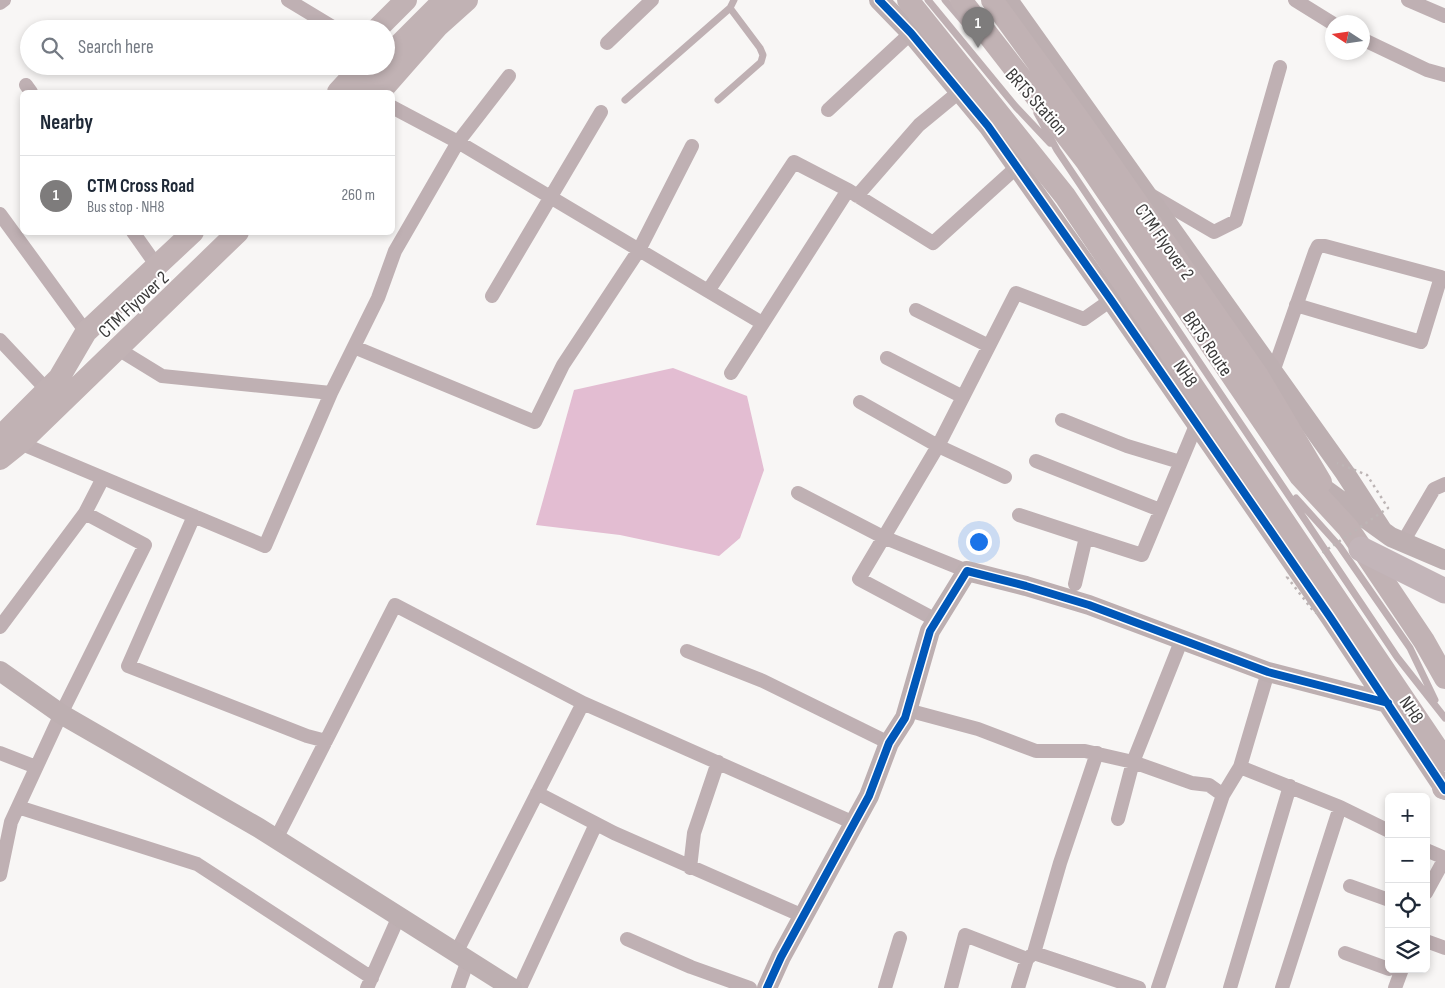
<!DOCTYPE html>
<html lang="en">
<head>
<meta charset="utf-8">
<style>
  :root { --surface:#fff; --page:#f2f2f3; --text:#1f2937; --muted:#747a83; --line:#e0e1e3; --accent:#7e7c7c }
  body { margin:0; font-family:"Sofia Sans Condensed",sans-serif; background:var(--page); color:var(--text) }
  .controls { position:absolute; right:15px; bottom:15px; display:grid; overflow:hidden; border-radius:8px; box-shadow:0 2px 8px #0003 }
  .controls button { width:45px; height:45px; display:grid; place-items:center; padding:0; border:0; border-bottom:1px solid var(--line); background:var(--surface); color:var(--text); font:25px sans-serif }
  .compass { position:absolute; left:1325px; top:15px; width:45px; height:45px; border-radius:50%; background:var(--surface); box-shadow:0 2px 8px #0003; rotate:282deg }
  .you { position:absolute; left:978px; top:541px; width:18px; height:18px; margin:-12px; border:4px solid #fff; border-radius:50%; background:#1a73e8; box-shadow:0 0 0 8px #1a73e833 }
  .badge { display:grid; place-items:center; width:32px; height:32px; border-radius:50%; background:var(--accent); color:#fff; font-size:16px; font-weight:700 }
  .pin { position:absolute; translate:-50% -41px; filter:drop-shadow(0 1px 2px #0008) }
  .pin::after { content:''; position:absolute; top:26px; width:18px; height:15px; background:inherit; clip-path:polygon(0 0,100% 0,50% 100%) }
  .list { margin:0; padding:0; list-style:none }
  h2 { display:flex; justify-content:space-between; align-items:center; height:65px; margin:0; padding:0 20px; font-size:21px }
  h2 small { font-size:16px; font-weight:400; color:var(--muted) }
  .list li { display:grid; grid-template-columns:32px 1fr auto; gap:15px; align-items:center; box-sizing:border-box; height:80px; padding:0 20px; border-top:1px solid var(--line) }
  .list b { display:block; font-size:19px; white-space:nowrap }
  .list p { margin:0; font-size:16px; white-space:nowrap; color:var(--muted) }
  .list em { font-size:16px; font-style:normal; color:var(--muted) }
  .icon { flex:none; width:28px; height:28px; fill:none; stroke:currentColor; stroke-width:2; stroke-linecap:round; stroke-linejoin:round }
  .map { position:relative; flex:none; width:1445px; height:988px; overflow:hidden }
  .search { position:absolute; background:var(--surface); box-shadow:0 2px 8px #0003; left:20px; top:20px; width:375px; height:55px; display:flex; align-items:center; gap:12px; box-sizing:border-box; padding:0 18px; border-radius:28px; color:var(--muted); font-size:19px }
  .panel { position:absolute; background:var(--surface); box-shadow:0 2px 8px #0003; left:20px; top:90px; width:375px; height:145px; border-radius:8px }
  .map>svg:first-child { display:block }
  .water { fill:#e3bdd2 }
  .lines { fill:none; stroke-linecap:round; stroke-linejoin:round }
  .lane { stroke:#bfb0b3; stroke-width:7 }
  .street { stroke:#bfb0b3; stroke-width:14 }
  .secondary { stroke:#bdafb1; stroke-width:20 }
  .primary { stroke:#c1b2b4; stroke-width:22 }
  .highway { stroke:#c3b5b9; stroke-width:25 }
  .path-bridge { stroke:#bdb5b5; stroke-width:2.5; stroke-dasharray:2.5 4; stroke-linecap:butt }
  .cycleway-casing { stroke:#fff; stroke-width:11 }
  .cycleway { stroke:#0057b8; stroke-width:8 }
  .labels { text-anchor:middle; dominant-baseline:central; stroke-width:4; stroke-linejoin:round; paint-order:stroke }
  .street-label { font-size:19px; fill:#3c3b3b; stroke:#fff }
</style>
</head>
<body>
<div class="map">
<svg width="1445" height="988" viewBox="0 0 1445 988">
  <rect width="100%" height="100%" fill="#f8f6f5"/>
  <!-- water -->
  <path class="water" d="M673,368L747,396L764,470L740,538L719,556L620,535L536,525L574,390Z"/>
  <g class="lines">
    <!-- lane -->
    <path class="lane" d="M928,0L1016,107L1050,143
      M945,0L968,27
      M625,100L730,8L734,0
      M718,100L761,62L763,55L760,48L730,8
      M1037,113L1057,150L1397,657L1445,718
      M1296,498L1340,547L1410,648L1435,700"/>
    <!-- street -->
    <path class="street" d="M288,0L336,29
      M1295,0L1332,23
      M1408,0L1445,16
      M0,3L4,0
      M1362,39L1427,70L1445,75
      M607,43L652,0
      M26,85L31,92
      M392,107L458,142L708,291L794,162L848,190
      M828,110L911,33
      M1149,194L1214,232L1236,221L1280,67
      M857,196L919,125L959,92
      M0,214L86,332
      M133,232L157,266
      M708,291L762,323
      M492,296L601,112
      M916,310L989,346
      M0,340L47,390
      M354,347L535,422L563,365L639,250L692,146
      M118,349L162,376L331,393L378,298L395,251L458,142L509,76
      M887,358L963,397
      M1273,372C1287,332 1301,292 1315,252L1318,246H1325L1441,277L1421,342L1296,305
      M731,373L848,190L933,243L1017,167
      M860,402L938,446L1005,477
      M1062,420L1127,446L1180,462
      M15,439L20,443L265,546L331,393
      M1036,461L1160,510
      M798,493L883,537L967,571
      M1019,515L1086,537
      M194,516L128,666L307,736L326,741
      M1403,542L1434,489L1445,484
      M1075,584L1086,537L1142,555L1197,423
      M936,620L859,579L938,446L1016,293L1084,319L1111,300
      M0,627L85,513
      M687,651L763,681L889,743
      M1268,672L1240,767L1340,807L1282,988
      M907,710L978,729L1036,751H1085L1133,762L1192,783L1209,785L1223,795
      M0,753L36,767
      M537,793L614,833L803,916
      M18,807L197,864L372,978
      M1340,807L1389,831
      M1118,819L1133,762L1182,639
      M276,839L395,605L583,703
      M1426,850L1445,858
      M690,868L694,833L718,762
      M0,875L11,822L61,714L145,545L85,513L103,478
      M1350,886L1389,900
      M1426,893L1445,858
      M627,939L691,967L750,988
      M1426,941L1445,948
      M456,953L583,703L854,823
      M1034,953L1060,863L1097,753
      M1345,953L1389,969
      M367,988L399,916
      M458,988L468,960
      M520,988L596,824
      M885,988L900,938
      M951,988L965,935L1027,959
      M1018,988L1027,959L1034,953L1139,988
      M1158,988L1223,795L1240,767
      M1230,988L1290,786
      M1395,988L1402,969"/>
    <!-- secondary -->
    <path class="secondary" d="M879,0L911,33L988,126L1111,300L1330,617L1445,790
      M1008,0L1345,473L1382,530
      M1326,490L1391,537L1445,560
      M0,671L61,714L259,828L512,988
      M767,988L781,957L869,796L889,743L905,718L930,631L967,571L1026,586L1089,605L1268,672L1388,703"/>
    <!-- primary -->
    <path class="primary" d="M908,0L1065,196L1445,760
      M961,0L1086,161L1300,476L1348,528L1424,641L1445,678
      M992,0L1080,121L1258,376L1321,482
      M377,29L406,0
      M386,61L400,44L444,0
      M338,92L362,66
      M360,92L382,66
      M380,92L438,26L467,0
      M0,437L59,378L86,332L193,232
      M0,459L20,443L238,232
      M1443,788L1445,787"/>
    <!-- highway -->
    <path class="highway" d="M1361,549L1445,591"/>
    <!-- path-bridge -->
    <path class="path-bridge" d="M1330,617L1314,612L1287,577L1388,508L1367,475L1337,463"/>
    <defs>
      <path id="cycleway" d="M879,0L911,33L988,126L1111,300L1330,617L1445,790
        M767,988L781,957L869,796L889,743L905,718L930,631L967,571L1026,586L1089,605L1268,672L1388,703"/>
    </defs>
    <!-- cycleway casing -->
    <use href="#cycleway" class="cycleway-casing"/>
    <!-- cycleway -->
    <use href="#cycleway" class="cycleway"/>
  </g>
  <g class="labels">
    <!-- street labels -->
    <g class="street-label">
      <text transform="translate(1036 102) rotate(48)">BRTS Station</text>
      <text transform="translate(1164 242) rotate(55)">CTM Flyover 2</text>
      <text transform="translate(134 305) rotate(-43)">CTM Flyover 2</text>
      <text transform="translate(1207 344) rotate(56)">BRTS Route</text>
      <text transform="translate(1185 374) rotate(56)">NH8</text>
      <text transform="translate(1411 710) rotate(56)">NH8</text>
    </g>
  </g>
</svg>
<div class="controls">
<button>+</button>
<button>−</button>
<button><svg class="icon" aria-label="locate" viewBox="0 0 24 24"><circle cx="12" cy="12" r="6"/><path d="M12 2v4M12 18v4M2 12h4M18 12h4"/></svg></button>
<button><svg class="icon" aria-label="layers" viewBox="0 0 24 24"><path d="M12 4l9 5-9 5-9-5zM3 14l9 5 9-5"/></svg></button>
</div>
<svg class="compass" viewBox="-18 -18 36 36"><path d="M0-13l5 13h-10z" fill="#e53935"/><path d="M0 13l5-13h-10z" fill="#747a83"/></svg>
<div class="you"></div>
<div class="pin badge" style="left:978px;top:48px">1</div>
<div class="search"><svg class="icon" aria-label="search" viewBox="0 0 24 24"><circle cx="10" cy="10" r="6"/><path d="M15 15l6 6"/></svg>Search here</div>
<section class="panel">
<h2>Nearby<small></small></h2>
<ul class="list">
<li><span class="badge">1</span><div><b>CTM Cross Road</b><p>Bus stop · NH8</p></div><em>260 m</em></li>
</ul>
</section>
</div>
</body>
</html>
